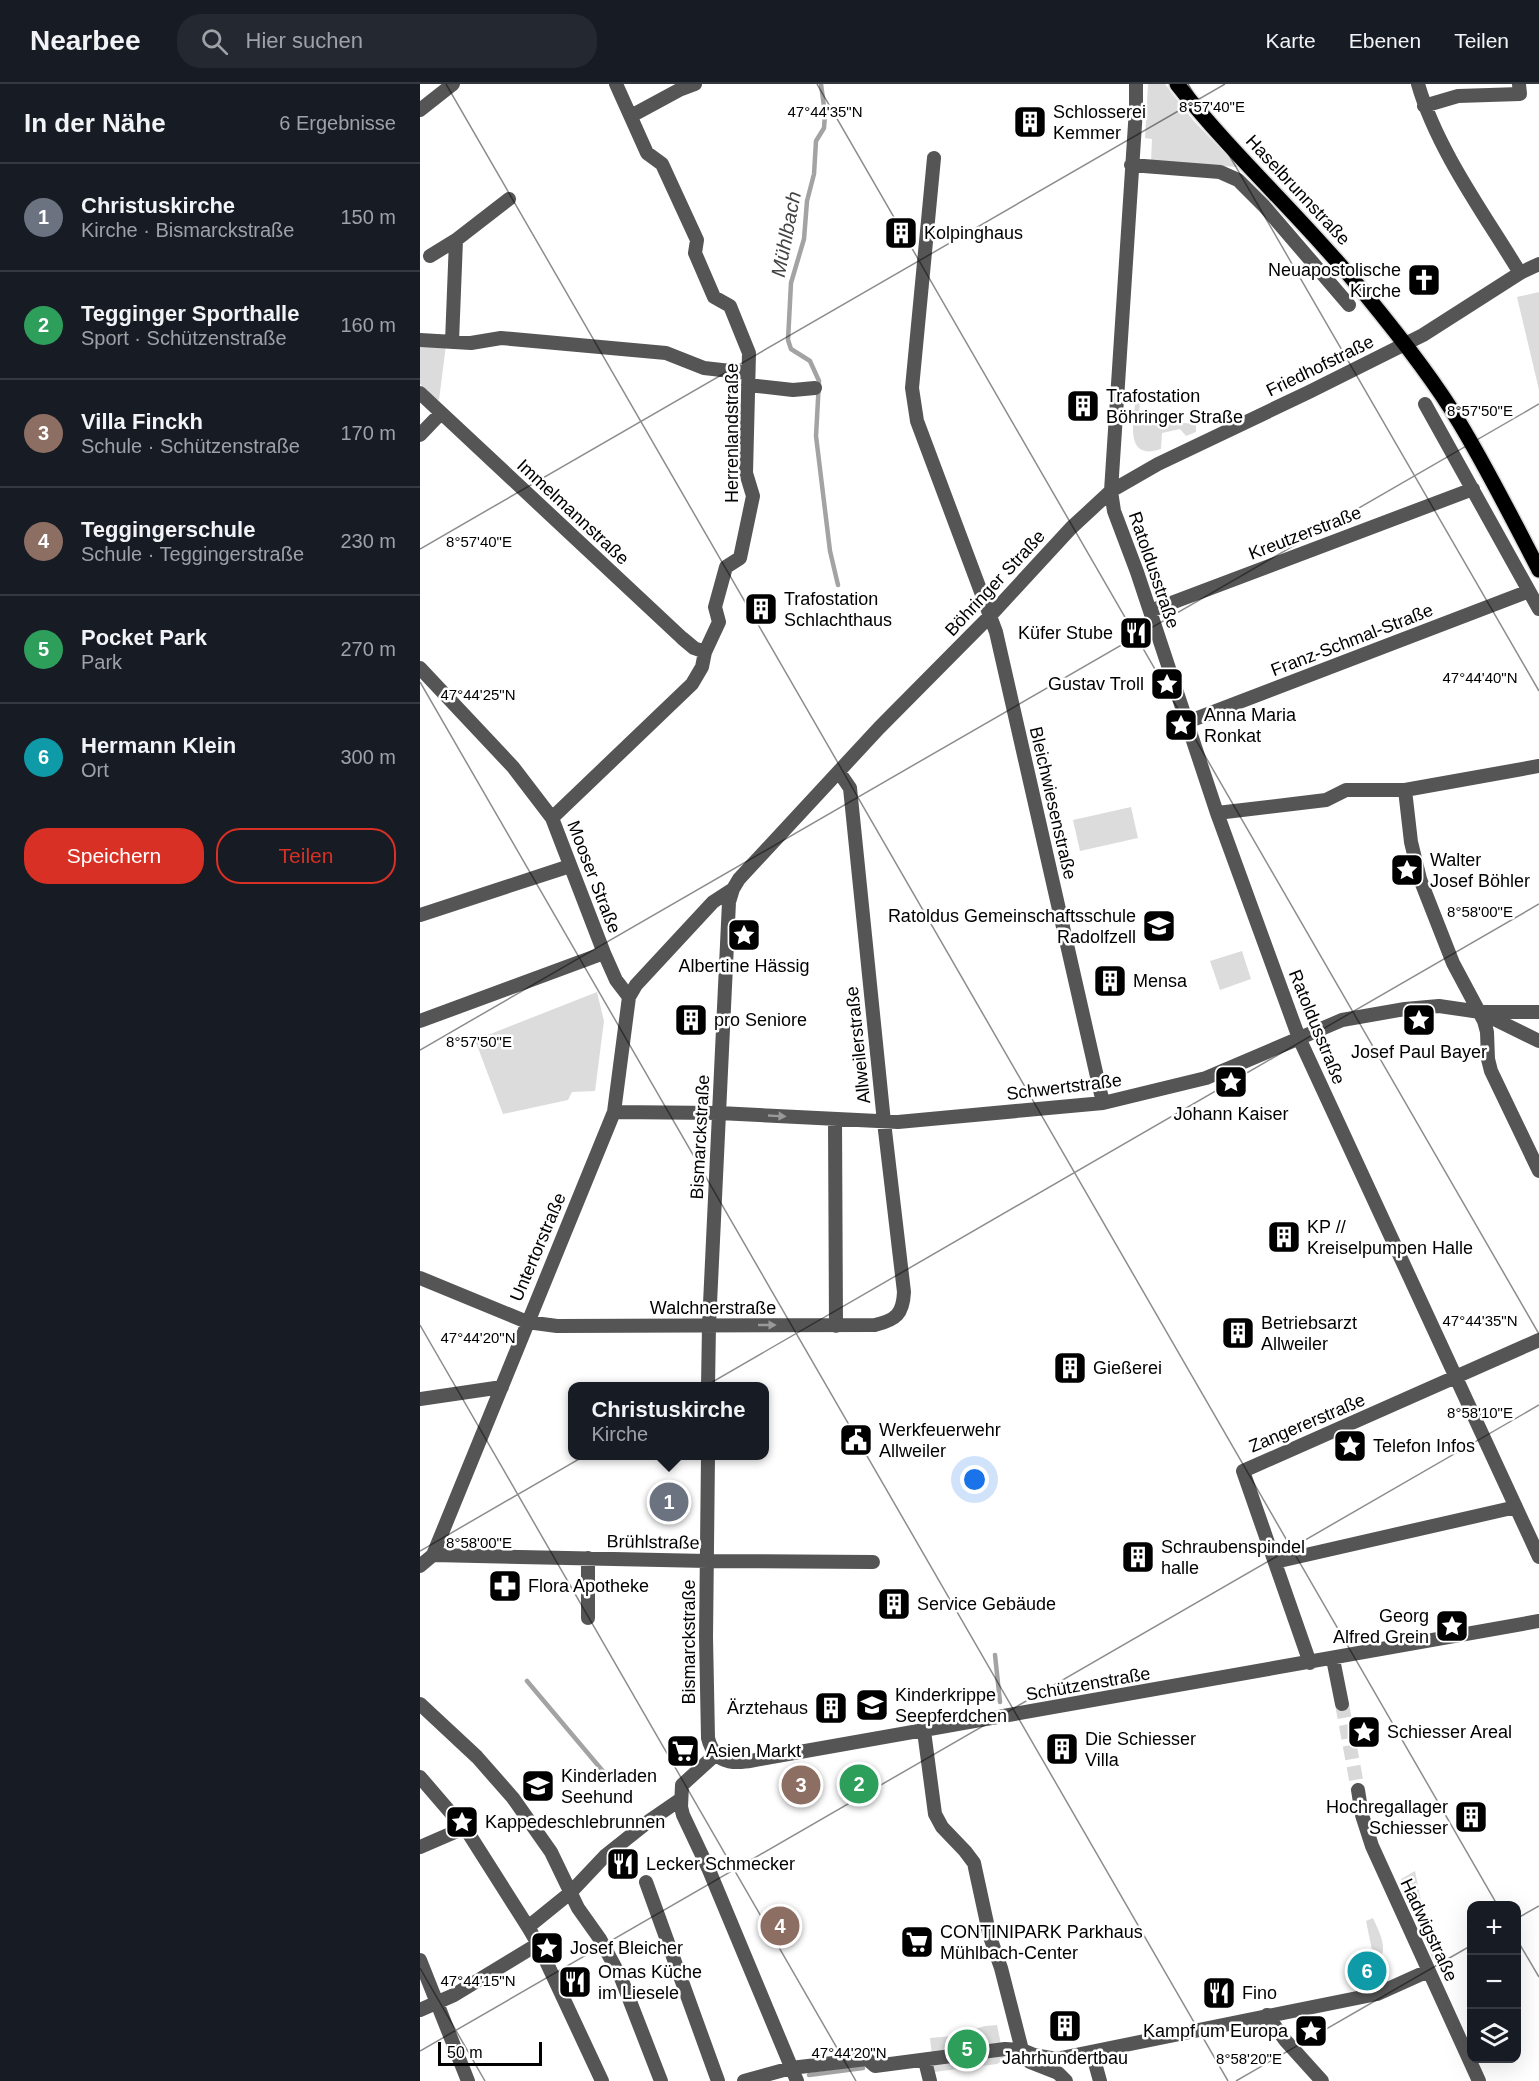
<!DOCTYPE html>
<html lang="de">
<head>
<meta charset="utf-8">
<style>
  :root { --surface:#171b24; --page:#242831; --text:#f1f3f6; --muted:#9ea1a6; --line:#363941; --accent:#d93025 }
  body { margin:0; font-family:Arial,sans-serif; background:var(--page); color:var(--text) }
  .controls { position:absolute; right:18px; bottom:18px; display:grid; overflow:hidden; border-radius:12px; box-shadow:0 6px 24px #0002 }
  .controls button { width:54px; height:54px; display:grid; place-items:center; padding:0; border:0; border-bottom:2px solid var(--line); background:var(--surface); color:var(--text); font:30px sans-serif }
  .scale { position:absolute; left:18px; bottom:15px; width:104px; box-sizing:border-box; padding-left:6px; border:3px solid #000; border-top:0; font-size:16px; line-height:21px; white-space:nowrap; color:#000; -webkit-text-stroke:4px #fff; paint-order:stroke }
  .you { position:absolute; left:555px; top:1396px; width:21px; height:21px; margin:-15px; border:4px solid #fff; border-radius:50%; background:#1a73e8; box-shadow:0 0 0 9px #1a73e833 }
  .badge { display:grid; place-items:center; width:39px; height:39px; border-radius:50%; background:var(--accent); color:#fff; font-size:20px; font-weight:700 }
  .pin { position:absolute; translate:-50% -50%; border:3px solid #fff; box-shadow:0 2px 6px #0006 }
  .popup { position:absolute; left:148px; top:1298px; width:201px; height:78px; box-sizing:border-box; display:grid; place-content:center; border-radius:12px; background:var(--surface); filter:drop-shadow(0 2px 4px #0005); font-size:20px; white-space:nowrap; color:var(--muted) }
  .popup b { font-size:22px; color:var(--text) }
  .popup::after { content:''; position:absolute; left:50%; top:100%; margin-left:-12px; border:12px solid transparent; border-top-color:var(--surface) }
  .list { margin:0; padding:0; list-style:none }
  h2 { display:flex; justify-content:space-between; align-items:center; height:78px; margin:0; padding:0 24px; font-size:26px }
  h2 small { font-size:20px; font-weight:400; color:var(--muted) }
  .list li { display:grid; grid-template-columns:39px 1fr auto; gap:18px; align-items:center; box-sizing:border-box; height:108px; padding:0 24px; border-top:2px solid var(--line) }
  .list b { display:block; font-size:22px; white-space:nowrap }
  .list p { margin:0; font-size:20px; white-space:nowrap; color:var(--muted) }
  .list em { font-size:20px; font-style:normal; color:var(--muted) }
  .actions { display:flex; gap:12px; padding:18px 24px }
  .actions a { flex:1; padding:14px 0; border:2px solid var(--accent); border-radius:24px; text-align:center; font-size:21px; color:var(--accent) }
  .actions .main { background:var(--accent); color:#fff }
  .icon { flex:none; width:33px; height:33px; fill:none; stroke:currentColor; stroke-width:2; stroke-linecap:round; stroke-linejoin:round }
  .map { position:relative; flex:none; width:1119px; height:1997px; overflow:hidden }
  header { display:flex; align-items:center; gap:36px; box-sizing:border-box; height:84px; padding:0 30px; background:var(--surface); border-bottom:2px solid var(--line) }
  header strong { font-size:28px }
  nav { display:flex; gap:33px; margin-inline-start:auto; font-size:21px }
  .search { width:420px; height:54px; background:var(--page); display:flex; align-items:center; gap:15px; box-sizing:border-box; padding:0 21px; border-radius:24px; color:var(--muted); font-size:22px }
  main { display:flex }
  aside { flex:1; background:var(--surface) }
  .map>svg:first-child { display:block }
  .green { fill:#dcdcdc }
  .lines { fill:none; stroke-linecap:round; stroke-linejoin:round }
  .stream { stroke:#a3a3a3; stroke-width:4.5 }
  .minor-tunnel { stroke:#d9d9d9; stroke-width:14; stroke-dasharray:14 7; stroke-linecap:butt }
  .major-casing { stroke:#dbdbdb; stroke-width:18 }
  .minor { stroke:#555; stroke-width:14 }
  .major { stroke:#000; stroke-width:15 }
  .oneway { fill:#999 }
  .ticks { fill:none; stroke:#000; stroke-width:1.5; stroke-opacity:0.45 }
  .labels { text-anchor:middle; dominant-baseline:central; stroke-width:5; stroke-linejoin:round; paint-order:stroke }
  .poi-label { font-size:18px; fill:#000; stroke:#fff; text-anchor:start }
  .street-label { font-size:18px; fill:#000; stroke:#fff }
  .water-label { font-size:20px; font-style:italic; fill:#444; stroke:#fff }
  .ticks-label { font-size:15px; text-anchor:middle; fill:#000; stroke:#fff; stroke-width:5; stroke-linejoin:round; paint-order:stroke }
</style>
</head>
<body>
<header>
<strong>Nearbee</strong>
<div class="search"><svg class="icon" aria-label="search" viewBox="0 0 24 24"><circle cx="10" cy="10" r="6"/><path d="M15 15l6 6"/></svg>Hier suchen</div>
<nav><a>Karte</a><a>Ebenen</a><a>Teilen</a></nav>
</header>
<main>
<aside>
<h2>In der Nähe<small>6 Ergebnisse</small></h2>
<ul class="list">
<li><span class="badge" style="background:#6b7280">1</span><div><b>Christuskirche</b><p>Kirche · Bismarckstraße</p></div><em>150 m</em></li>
<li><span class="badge" style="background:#2e9e5b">2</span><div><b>Tegginger Sporthalle</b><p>Sport · Schützenstraße</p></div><em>160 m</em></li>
<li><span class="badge" style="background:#8d6e63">3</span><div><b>Villa Finckh</b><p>Schule · Schützenstraße</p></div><em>170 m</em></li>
<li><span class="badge" style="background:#8d6e63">4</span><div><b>Teggingerschule</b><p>Schule · Teggingerstraße</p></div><em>230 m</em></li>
<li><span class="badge" style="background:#2e9e5b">5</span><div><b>Pocket Park</b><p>Park</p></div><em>270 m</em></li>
<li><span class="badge" style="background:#0f9aa8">6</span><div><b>Hermann Klein</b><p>Ort</p></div><em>300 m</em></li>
</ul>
<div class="actions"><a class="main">Speichern</a><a>Teilen</a></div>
</aside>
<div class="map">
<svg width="1119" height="1997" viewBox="0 0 1119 1997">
  <rect width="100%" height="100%" fill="#fff"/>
  <!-- green -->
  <path class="green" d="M728,0H745L772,35L818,83L731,78L732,55L725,54Z
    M1119,208V306L1097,213Z
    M0,259L26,261L19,316L15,315L0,300Z
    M716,313L720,314L719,333L773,340L776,342V348L766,352L760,345L742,349L741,365C703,378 714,335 716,313Z
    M711,723L718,754L660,767L653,736Z
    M822,867L831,895L800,906L790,877Z
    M177,908L184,937L175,1007L152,1008L148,1016L83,1030L55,956Z
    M995,1787L1009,1857H1019L1023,1871L1013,1876L981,1795Z
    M953,1834C958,1846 969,1864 959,1876L957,1871H953L946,1837Z
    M577,1941L584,1975L577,1980L514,1988L510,1954L532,1952L565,1942Z"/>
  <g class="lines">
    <!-- stream -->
    <path class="stream" d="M401,0L405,30L404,44L396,57L394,90L387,117L384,155L371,199L368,256L371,265L390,277L399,297L396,352L410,467L418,501
      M575,1571L580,1618
      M107,1597L187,1692
      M389,1991L443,1984"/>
    <!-- minor-tunnel -->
    <path class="minor-tunnel" d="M922,1620L938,1706"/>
    <defs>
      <path id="major" d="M757,0C815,74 886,137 945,210C977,249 1013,294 1039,338C1068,386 1093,436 1119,486"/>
    </defs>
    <!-- major casing -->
    <use href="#major" class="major-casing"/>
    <!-- minor -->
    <path class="minor" d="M716,0V25L691,407L694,427L717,488L797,729L879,954L1119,1473
      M998,0C1017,66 1065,131 1100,189
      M1004,22L1038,12L1100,10L1099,0
      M0,26L33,0
      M211,32L259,6L275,0
      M514,74L492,304L497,337L576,548L683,1019
      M711,81L800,88L818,96L844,122L929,221
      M10,172L36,156
      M0,256L51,259L81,254L246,269L284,284L328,289
      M32,258L36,156L89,115
      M328,301L373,306L395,304
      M0,309L262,554L274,564L285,568
      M1005,320L1119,525
      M0,351L21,329
      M730,527L1053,405
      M0,584L93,683L132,734L184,869L196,896L209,913
      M767,638L1109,507
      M985,706L991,758L1000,795L1033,879L1064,937L1067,948L1068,975L1071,987L1119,1087
      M797,729L906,716L926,706H985L1119,682
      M132,734L272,600L282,583L285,568L299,538L295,523L306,483L320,474L333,412L326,389L329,269L310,222L294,213L275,169L277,156L242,80L227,69L196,0
      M0,831L150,782
      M1064,930L1119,957
      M0,937L184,869
      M194,1028L299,1029L478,1038L683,1019L786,994L922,936L985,925L1019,922L1060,928H1119
      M415,1035L416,1242
      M0,1194L107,1238L137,1242L455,1241C476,1236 483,1230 484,1208L464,1038L430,704L419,688
      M288,1302L289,1241L309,818L313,805
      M0,1315L82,1303
      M288,1372L286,1553L288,1654C297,1690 329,1676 357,1672L1119,1537
      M13,1471L287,1477L453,1478
      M855,1478L1096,1423
      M0,1482L13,1471L194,1028L209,913L216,901L293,818L313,805L319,795L459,644L569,533L651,444L691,407L738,380L889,308L1003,251L1100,189L1119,180
      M168,1534V1474
      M913,1575L922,1620
      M890,1579L823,1387L1119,1256
      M0,1620L57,1673L93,1714L131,1768L158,1824L180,1855L201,1894L241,1997
      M504,1647L515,1730L522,1743L545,1767L554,1779L570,1853L581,1884L602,1966L610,1978L638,1989L646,1997
      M295,1671L262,1701L261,1723L263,1731L289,1786L377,1997
      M0,1693L49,1750L108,1843
      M938,1706L942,1731L952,1762L1059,1997
      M0,1763L44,1744
      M226,1798L298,1997
      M118,1860L182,1997
      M0,1876L48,1997
      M0,1926L34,1911L118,1860L108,1843L150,1809L185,1772L229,1737L261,1715
      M847,1931L865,1956L902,1997
      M672,1968L680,1997
      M505,1977L510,1997
      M324,1997L371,1984L447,1975L455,1982L585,1965L602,1966L614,1971L636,1975L957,1910L1008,1887"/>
    <!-- major -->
    <use href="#major" class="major"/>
  </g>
  <!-- one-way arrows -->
  <defs><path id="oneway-solid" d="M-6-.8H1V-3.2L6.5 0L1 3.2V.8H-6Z" transform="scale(1.5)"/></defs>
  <g class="oneway">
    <use href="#oneway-solid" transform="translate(357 1032) rotate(3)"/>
    <use href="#oneway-solid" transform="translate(347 1241)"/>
  </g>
  <!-- ticks -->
  <path class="ticks" d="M26,0L1078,1822M397,0L1119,1250M768,0L1119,607M0,465L805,0M0,598L808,1997M0,966L1119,320M0,1241L436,1997M0,1467L1119,820M1096,1835L1119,1822M1096,1854L1119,1893M0,1884L65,1997M0,1967L1119,1321M816,1997L1052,1861"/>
  <!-- icons -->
  <defs>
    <symbol id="building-square" viewBox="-11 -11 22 22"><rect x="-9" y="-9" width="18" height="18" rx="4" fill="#000" stroke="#fff"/><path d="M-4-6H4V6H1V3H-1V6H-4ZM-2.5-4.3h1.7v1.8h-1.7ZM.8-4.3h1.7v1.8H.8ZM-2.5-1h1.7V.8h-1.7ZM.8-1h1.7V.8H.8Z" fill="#fff"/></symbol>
    <symbol id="church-square" viewBox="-11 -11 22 22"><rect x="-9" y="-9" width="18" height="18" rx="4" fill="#000" stroke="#fff"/><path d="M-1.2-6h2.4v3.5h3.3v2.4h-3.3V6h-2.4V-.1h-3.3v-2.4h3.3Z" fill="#fff"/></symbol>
    <symbol id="restaurant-square" viewBox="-11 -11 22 22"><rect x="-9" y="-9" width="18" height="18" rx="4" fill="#000" stroke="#fff"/><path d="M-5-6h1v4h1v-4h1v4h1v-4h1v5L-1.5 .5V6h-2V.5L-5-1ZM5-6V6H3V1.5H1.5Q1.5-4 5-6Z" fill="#fff"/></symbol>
    <symbol id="sight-square" viewBox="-11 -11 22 22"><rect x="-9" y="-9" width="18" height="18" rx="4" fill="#000" stroke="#fff"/><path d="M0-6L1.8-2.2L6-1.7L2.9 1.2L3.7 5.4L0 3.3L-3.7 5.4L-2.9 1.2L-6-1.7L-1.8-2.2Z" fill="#fff"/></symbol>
    <symbol id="school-square" viewBox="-11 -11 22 22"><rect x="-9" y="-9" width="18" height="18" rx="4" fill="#000" stroke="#fff"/><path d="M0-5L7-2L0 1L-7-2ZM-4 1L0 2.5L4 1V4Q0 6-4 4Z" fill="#fff"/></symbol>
    <symbol id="civic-square" viewBox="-11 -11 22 22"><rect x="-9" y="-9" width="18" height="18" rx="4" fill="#000" stroke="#fff"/><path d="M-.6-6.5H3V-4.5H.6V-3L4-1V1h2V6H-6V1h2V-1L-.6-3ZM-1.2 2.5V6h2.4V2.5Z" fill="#fff"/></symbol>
    <symbol id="pharmacy-square" viewBox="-11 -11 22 22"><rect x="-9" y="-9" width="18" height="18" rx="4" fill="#000" stroke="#fff"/><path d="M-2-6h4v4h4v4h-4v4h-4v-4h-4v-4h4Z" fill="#fff"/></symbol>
    <symbol id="supermarket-square" viewBox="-11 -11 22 22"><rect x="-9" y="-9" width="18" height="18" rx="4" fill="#000" stroke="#fff"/><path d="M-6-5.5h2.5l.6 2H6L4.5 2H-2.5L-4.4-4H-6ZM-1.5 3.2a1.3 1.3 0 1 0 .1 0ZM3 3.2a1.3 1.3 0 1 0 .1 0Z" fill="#fff"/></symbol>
  </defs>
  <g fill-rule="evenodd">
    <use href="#building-square" x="591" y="19" width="38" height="38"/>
    <use href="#building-square" x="462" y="130" width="38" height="38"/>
    <use href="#church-square" x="985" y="177" width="38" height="38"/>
    <use href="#building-square" x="644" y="303" width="38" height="38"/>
    <use href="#building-square" x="322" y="506" width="38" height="38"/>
    <use href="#restaurant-square" x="697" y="530" width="38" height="38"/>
    <use href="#sight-square" x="728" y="581" width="38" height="38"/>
    <use href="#sight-square" x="742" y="622" width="38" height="38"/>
    <use href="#sight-square" x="968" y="767" width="38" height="38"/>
    <use href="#school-square" x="720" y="823" width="38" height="38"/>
    <use href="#sight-square" x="305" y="832" width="38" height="38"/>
    <use href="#building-square" x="671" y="878" width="38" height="38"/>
    <use href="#building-square" x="252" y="917" width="38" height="38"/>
    <use href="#sight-square" x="980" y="917" width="38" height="38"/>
    <use href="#sight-square" x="792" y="979" width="38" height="38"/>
    <use href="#building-square" x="845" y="1134" width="38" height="38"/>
    <use href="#building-square" x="799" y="1230" width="38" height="38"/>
    <use href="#building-square" x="631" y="1265" width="38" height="38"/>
    <use href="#civic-square" x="417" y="1337" width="38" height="38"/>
    <use href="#sight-square" x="911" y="1343" width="38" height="38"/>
    <use href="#building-square" x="699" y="1454" width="38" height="38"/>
    <use href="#pharmacy-square" x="66" y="1483" width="38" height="38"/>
    <use href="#building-square" x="455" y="1501" width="38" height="38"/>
    <use href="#sight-square" x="1013" y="1523" width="38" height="38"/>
    <use href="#school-square" x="433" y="1602" width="38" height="38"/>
    <use href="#building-square" x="392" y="1605" width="38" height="38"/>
    <use href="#sight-square" x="925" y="1629" width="38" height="38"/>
    <use href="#building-square" x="623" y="1646" width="38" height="38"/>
    <use href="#supermarket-square" x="244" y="1648" width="38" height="38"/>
    <use href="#school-square" x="99" y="1683" width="38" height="38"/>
    <use href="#building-square" x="1032" y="1714" width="38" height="38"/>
    <use href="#sight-square" x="23" y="1719" width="38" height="38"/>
    <use href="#restaurant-square" x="184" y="1761" width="38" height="38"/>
    <use href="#supermarket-square" x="478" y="1839" width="38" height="38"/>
    <use href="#sight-square" x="108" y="1845" width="38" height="38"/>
    <use href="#restaurant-square" x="136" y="1879" width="38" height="38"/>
    <use href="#restaurant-square" x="780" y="1890" width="38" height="38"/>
    <use href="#building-square" x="626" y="1923" width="38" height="38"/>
    <use href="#sight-square" x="872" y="1928" width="38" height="38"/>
  </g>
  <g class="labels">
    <!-- poi labels -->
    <g class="poi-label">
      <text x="633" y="28">Schlosserei<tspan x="633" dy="21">Kemmer</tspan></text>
      <text x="504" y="149">Kolpinghaus</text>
      <text x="981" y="186" text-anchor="end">Neuapostolische<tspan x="981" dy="21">Kirche</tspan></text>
      <text x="686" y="312">Trafostation<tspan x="686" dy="21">Böhringer Straße</tspan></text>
      <text x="364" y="515">Trafostation<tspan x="364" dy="21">Schlachthaus</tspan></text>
      <text x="693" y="549" text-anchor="end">Küfer Stube</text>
      <text x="724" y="600" text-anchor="end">Gustav Troll</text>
      <text x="784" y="631">Anna Maria<tspan x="784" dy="21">Ronkat</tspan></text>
      <text x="1010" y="776">Walter<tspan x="1010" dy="21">Josef Böhler</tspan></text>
      <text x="716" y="832" text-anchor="end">Ratoldus Gemeinschaftsschule<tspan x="716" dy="21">Radolfzell</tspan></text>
      <text x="324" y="882" text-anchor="middle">Albertine Hässig</text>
      <text x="713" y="897">Mensa</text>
      <text x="294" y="936">pro Seniore</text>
      <text x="999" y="968" text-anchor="middle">Josef Paul Bayer</text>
      <text x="811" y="1030" text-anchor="middle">Johann Kaiser</text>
      <text x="887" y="1143">KP //<tspan x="887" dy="21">Kreiselpumpen Halle</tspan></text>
      <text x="841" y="1239">Betriebsarzt<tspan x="841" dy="21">Allweiler</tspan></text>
      <text x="673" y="1284">Gießerei</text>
      <text x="459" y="1346">Werkfeuerwehr<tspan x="459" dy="21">Allweiler</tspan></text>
      <text x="953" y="1362">Telefon Infos</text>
      <text x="741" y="1463">Schraubenspindel<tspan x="741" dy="21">halle</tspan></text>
      <text x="108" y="1502">Flora Apotheke</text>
      <text x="497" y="1520">Service Gebäude</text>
      <text x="1009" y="1532" text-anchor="end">Georg<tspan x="1009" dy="21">Alfred Grein</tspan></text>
      <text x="475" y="1611">Kinderkrippe<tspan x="475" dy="21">Seepferdchen</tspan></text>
      <text x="388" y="1624" text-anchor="end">Ärztehaus</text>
      <text x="967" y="1648">Schiesser Areal</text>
      <text x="665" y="1655">Die Schiesser<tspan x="665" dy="21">Villa</tspan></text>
      <text x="286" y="1667">Asien Markt</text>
      <text x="141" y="1692">Kinderladen<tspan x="141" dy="21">Seehund</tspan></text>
      <text x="1028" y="1723" text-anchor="end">Hochregallager<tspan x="1028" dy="21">Schiesser</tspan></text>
      <text x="65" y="1738">Kappedeschlebrunnen</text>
      <text x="226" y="1780">Lecker Schmecker</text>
      <text x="520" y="1848">CONTINIPARK Parkhaus<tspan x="520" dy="21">Mühlbach-Center</tspan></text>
      <text x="150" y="1864">Josef Bleicher</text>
      <text x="178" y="1888">Omas Küche<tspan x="178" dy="21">im Liesele</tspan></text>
      <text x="822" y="1909">Fino</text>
      <text x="868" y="1947" text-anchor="end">Kampf um Europa</text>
      <text x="645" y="1974" text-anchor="middle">Jahrhundertbau</text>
    </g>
    <!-- street labels -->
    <g class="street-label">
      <text transform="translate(878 106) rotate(47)">Haselbrunnstraße</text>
      <text transform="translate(900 282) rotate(-26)">Friedhofstraße</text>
      <text transform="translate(312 349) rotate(-90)">Herrenlandstraße</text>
      <text transform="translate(153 428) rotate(43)">Immelmannstraße</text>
      <text transform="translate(885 449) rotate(-21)">Kreutzerstraße</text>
      <text transform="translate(734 486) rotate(71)">Ratoldusstraße</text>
      <text transform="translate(575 499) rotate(-47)">Böhringer Straße</text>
      <text transform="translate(932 556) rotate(-21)">Franz-Schmal-Straße</text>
      <text transform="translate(633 719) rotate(77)">Bleichwiesenstraße</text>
      <text transform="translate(174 793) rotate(69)">Mooser Straße</text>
      <text transform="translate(897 943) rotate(68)">Ratoldusstraße</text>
      <text transform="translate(438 961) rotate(-96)">Allweilerstraße</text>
      <text transform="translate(644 1003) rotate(-7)">Schwertstraße</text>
      <text transform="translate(280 1053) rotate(-87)">Bismarckstraße</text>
      <text transform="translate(118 1163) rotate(-67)">Untertorstraße</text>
      <text x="293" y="1224">Walchnerstraße</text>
      <text transform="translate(887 1339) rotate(-23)">Zangererstraße</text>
      <text transform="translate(233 1458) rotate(1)">Brühlstraße</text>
      <text transform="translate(269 1558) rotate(-90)">Bismarckstraße</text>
      <text transform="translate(668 1600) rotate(-10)">Schützenstraße</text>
      <text transform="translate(1009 1846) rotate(65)">Hadwigstraße</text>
    </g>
    <!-- water labels -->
    <g class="water-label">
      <text transform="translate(366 150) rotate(-79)">Mühlbach</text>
    </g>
  </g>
  <g class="ticks-label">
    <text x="792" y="28">8°57'40"E</text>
    <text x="405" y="33">47°44'35"N</text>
    <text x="1060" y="332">8°57'50"E</text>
    <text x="59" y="463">8°57'40"E</text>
    <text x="1060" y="599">47°44'40"N</text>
    <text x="58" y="616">47°44'25"N</text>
    <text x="1060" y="833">8°58'00"E</text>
    <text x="59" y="963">8°57'50"E</text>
    <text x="1060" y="1242">47°44'35"N</text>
    <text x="58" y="1259">47°44'20"N</text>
    <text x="1060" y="1334">8°58'10"E</text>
    <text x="59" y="1464">8°58'00"E</text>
    <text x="58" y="1902">47°44'15"N</text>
    <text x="429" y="1974">47°44'20"N</text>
    <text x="829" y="1980">8°58'20"E</text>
  </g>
</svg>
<div class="controls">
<button>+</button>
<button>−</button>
<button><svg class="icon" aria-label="layers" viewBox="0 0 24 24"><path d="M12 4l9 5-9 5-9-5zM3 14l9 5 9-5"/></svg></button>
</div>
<div class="scale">50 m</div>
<div class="you"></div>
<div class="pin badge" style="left:249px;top:1418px;background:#6b7280">1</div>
<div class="popup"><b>Christuskirche</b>Kirche</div>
<div class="pin badge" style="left:439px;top:1700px;background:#2e9e5b">2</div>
<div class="pin badge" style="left:381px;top:1701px;background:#8d6e63">3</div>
<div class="pin badge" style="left:360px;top:1842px;background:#8d6e63">4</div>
<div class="pin badge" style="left:547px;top:1965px;background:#2e9e5b">5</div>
<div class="pin badge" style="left:947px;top:1887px;background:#0f9aa8">6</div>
</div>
</main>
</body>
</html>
